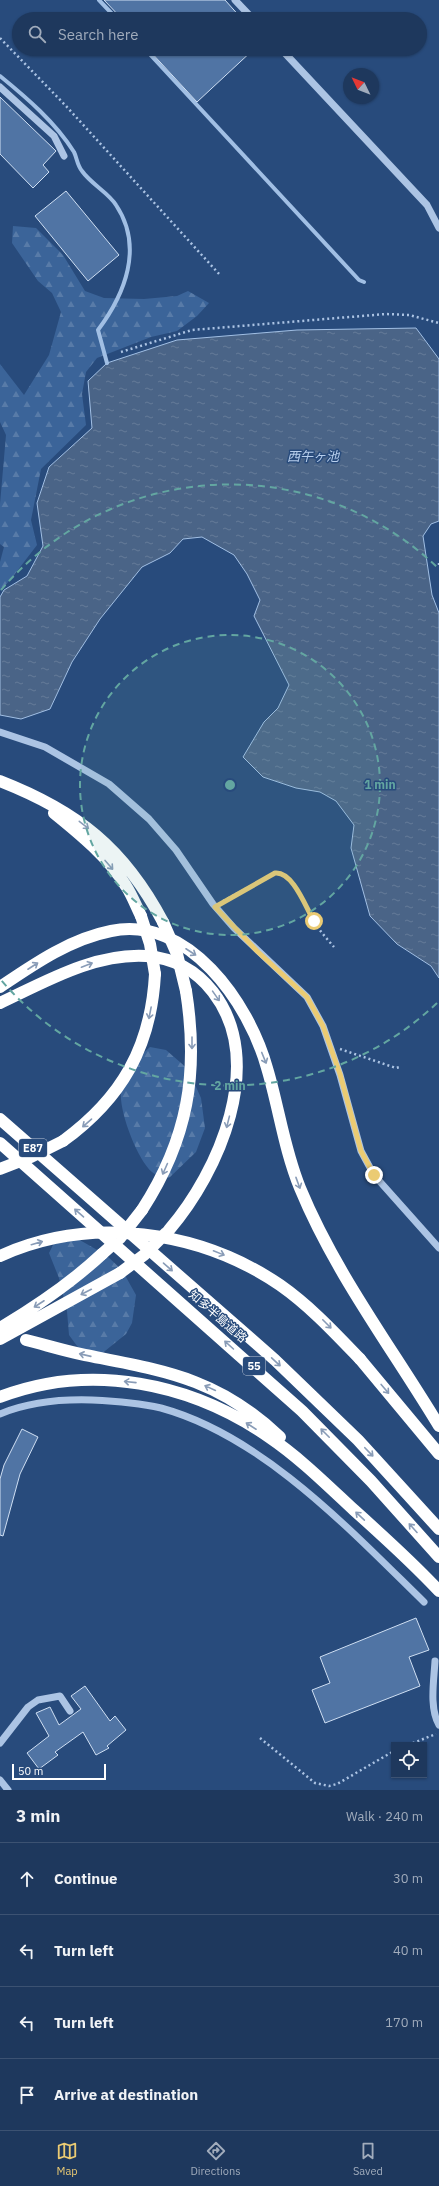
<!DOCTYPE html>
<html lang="en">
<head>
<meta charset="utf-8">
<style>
  :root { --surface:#1e385d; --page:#2b4366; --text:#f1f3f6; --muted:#a1acbc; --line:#3c5272; --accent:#ebcb73 }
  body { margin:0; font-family:"IBM Plex Sans","Noto Sans JP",sans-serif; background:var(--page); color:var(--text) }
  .controls { position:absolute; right:12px; bottom:12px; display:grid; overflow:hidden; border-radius:0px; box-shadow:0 1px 3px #0004 }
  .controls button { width:36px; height:36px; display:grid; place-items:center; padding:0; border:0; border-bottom:1px solid var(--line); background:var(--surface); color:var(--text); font:20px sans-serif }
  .compass { position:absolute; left:343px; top:68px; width:36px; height:36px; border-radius:50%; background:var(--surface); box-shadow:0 1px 3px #0004; rotate:313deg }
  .scale { position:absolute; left:12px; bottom:10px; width:94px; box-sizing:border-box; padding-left:4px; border:2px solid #fff; border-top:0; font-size:11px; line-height:14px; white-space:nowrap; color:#fff; -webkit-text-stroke:3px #284b7c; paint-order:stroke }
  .stop { position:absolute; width:12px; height:12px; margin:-9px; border:3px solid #ebcb73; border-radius:50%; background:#fff }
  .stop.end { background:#ebcb73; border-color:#fff; box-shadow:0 1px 4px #0008 }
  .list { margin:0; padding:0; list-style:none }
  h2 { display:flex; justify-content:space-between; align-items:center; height:52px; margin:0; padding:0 16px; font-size:17px }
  h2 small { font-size:13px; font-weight:400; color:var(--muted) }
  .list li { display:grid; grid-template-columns:26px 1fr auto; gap:12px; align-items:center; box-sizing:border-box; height:72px; padding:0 16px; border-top:1px solid var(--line) }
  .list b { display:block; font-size:15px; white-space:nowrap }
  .list em { font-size:13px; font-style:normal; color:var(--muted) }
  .icon { flex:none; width:22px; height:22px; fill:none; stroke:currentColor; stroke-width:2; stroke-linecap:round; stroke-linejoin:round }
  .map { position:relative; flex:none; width:439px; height:1790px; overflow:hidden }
  .search { position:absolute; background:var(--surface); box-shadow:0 1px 3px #0004; left:12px; right:12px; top:12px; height:44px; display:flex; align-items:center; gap:10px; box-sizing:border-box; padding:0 14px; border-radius:22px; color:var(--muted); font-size:15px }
  .sheet { height:340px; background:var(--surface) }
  nav { display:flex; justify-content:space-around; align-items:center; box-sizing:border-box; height:56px; border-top:1px solid var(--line); background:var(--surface); font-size:11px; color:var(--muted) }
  nav a { display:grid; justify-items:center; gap:2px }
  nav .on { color:var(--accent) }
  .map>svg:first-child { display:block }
  .forest { fill:url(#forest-firs) }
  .water { fill:url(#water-ripples); stroke:#a1bfe4 }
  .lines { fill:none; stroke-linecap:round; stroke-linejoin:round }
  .stream { stroke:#a1bfe4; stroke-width:4 }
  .building { fill:#5074a4; stroke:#cfdff3 }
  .path { stroke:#acc4e4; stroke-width:2.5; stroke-dasharray:2 3; stroke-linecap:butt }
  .minor { stroke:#acc4e4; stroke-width:7 }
  .highway { stroke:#fff; stroke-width:12 }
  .highway-bridge { stroke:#fff; stroke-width:12 }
  .oneway { stroke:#899cb7 }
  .route { stroke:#ebcb73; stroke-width:5 }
  .ring { fill:none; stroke:#63a6a1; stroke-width:2; stroke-dasharray:7 5 }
  .labels { text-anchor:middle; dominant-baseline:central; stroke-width:3; stroke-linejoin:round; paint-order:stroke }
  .shield { fill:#284b7c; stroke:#bec9d8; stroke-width:1 }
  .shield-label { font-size:11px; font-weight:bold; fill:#fff }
  .street-label { font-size:12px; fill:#fff; stroke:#284b7c }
  .water-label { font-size:13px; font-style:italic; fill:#b7ceec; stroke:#284b7c }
  .centre { fill:#63a6a1; stroke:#284b7c; stroke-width:2 }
  .ring-label { font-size:12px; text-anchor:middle; font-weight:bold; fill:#63a6a1; stroke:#284b7c; stroke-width:3; stroke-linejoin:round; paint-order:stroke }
</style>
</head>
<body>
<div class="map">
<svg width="439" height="1790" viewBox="0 0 439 1790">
  <defs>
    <pattern id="forest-firs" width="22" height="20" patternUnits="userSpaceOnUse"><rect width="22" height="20" fill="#3b6499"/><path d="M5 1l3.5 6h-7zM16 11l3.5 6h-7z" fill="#587ba8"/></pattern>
    <pattern id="water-ripples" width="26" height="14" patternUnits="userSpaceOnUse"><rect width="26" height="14" fill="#4a6487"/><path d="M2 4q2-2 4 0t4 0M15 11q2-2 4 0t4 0" fill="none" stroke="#657b99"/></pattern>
  </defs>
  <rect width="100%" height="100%" fill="#284b7c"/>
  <!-- forest -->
  <path class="forest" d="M13,226L36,228L63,255L85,291L104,298L144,299L177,296L188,291L209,303L197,316L177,331L151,337L97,358L86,372L82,394L86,425L41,469L31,520L37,545L11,579L0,591V562L4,547L0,544V504L6,435L0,422V364L24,395L49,355L61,312L52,293L38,281L12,243Z
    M150,1047L166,1050L188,1069L201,1098L205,1128L196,1152L169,1178C163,1177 156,1176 152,1172C137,1159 119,1111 121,1092C124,1071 135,1061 150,1047Z
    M71,1235L106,1255L122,1270L136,1295L132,1323L126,1334L100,1355L80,1350L69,1335L67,1311L59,1278L49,1253L56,1239Z"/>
  <!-- water -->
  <path class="water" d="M416,328L439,359V521L431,524L423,536L432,595L439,613V978L431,966L397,944L370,916L351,848L354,825L336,801L320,792L296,788L263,777L243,757L264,722L278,708L289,685L254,616L260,600L247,574L234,555L202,537L183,539L170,553L142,567L100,619L72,662L50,709L21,719L0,715V597L4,590L27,576L43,546L37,503L49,467L92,428L88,381L107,363L177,340L297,330Z"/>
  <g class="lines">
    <!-- stream -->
    <path class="stream" d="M99,0L117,19
      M145,49L359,280L364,282
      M0,76C27,98 55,122 74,152C77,158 77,165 82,171C91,184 109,193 116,205C144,247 125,294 98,330L107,363"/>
  </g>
  <!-- building -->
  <path class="building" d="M104,0H225L242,19H122Z
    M148,49H254L197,102Z
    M0,97L56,151L43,165L49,172L33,188L0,154Z
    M66,191L119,255L88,281L35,216Z
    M22,1429L38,1437L20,1474L3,1536L0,1535V1479L4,1465Z
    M416,1618L429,1650L409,1657L420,1686L325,1723L312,1690L330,1683L320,1657Z
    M85,1686L110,1721L115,1716L126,1730L107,1746L109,1748L96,1755L83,1732L55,1752L58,1755L39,1769L27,1753L49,1736L36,1713L50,1707L59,1725L81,1709L71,1696Z"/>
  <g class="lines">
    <!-- path -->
    <path class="path" d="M0,38L66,106L220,275
      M121,352L192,330L386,314L409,315L439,323
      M439,563V568
      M223,901L275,873C294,871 305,909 314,922C320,931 327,939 334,947
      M340,1049L396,1068L400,1067
      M260,1738L315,1783L329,1786L337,1784L394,1751
      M408,1745L436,1734"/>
    <!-- minor -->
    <path class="minor" d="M235,0L253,19
      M281,49L427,205L439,228
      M0,87L54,136L64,156
      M0,732L45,747L109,784L149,819L176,850L213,904L234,928L307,997L323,1026L340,1075L361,1151L374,1175L439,1248
      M0,1414C29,1402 61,1399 92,1400C114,1401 139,1403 161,1408C263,1436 350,1530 424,1602
      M435,1661C434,1680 429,1708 439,1725
      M0,1743L28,1707L38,1700L60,1696L70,1711
      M0,1780L8,1790"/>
    <!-- highway -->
    <path class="highway" d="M0,781C77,811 124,848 163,922
      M54,813C80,834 108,857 126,886C132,895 136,906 141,916
      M0,987C34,964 70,939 111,931C188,915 249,1003 267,1068C279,1108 284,1149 300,1188C335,1273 392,1348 439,1426
      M0,1003C45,982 94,953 146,956C173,958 196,970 213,992C267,1062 219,1172 169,1230
      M0,1119L275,1360L358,1440L439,1529
      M63,1141C122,1098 151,1047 155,974
      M0,1143L302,1411L371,1481L439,1557
      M142,1210C188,1139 199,1073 186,991
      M0,1328C37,1306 71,1283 102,1254
      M0,1339L120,1273
      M26,1340C46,1345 65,1351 85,1355C165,1371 218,1378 280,1437
      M360,1359L439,1454
      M0,1397C91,1362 191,1383 269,1437C300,1458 327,1485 354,1510C383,1536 412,1562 439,1591"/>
    <!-- highway-bridge -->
    <path class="highway-bridge" d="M141,916L150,944L155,974
      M163,922L177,954L186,991
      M0,1169L31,1157L63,1141
      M102,1254L120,1238L142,1210
      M0,1256C90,1215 199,1230 280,1285C310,1306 335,1333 360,1359
      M120,1273L144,1255L166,1233"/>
  </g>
  <!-- one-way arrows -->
  <defs><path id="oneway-shaft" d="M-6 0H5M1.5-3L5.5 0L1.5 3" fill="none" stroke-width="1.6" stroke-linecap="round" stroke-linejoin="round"/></defs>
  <g class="oneway">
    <use href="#oneway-shaft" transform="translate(84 825) rotate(38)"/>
    <use href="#oneway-shaft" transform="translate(109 865) rotate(49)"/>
    <use href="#oneway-shaft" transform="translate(191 952) rotate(33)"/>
    <use href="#oneway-shaft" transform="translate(87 965) rotate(-21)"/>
    <use href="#oneway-shaft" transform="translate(33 966) rotate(-33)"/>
    <use href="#oneway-shaft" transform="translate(216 996) rotate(55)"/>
    <use href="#oneway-shaft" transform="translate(150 1013) rotate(101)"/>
    <use href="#oneway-shaft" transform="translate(192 1043) rotate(90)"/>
    <use href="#oneway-shaft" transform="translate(264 1058) rotate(68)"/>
    <use href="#oneway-shaft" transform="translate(228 1122) rotate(104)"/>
    <use href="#oneway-shaft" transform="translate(87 1123) rotate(139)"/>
    <use href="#oneway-shaft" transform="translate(165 1169) rotate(114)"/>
    <use href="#oneway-shaft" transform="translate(298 1183) rotate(70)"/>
    <use href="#oneway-shaft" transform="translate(79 1213) rotate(-139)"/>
    <use href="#oneway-shaft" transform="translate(37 1243) rotate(-16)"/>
    <use href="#oneway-shaft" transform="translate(219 1253) rotate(22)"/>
    <use href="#oneway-shaft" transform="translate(168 1267) rotate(41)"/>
    <use href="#oneway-shaft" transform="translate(86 1292) rotate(153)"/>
    <use href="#oneway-shaft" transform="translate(39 1304) rotate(147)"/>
    <use href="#oneway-shaft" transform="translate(327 1324) rotate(45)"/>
    <use href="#oneway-shaft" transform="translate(229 1345) rotate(-138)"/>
    <use href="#oneway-shaft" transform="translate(85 1355) rotate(-167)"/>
    <use href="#oneway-shaft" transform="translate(276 1362) rotate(43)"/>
    <use href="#oneway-shaft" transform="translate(130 1382) rotate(-174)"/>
    <use href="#oneway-shaft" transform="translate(210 1388) rotate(-155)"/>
    <use href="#oneway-shaft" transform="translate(385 1389) rotate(50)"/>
    <use href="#oneway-shaft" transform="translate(251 1426) rotate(-147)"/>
    <use href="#oneway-shaft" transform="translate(325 1433) rotate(-135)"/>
    <use href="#oneway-shaft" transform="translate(369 1452) rotate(46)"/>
    <use href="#oneway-shaft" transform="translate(360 1516) rotate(-137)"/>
    <use href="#oneway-shaft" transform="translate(413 1528) rotate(-132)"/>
  </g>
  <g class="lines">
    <!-- route -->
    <path class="route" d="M314,921C306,908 293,871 275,873L215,907L257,951L307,997L323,1026L340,1074L361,1151L374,1175"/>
  </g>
  <!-- distance rings -->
  <circle cx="230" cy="785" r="150" fill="#63a6a1" fill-opacity=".12"/>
  <g class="ring">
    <circle cx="230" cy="785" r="150"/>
    <path d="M437 1003A301 301 0 0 1 1 980M1 590A301 301 0 0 1 437 567"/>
  </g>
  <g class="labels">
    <!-- shield labels -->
    <g class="shield">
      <rect x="19" y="1139" width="28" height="18" rx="3"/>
      <rect x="243" y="1357" width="22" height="18" rx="3"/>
    </g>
    <g class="shield-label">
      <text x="33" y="1148">E87</text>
      <text x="254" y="1366">55</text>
    </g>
    <!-- street labels -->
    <g class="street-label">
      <text transform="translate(218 1316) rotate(41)">知多半島道路</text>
    </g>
    <!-- water labels -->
    <g class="water-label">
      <text x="313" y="456">西午ヶ池</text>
    </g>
  </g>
  <circle cx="230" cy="785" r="6" class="centre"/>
  <g class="ring-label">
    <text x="380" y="789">1 min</text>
    <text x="230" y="1090">2 min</text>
  </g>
</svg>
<div class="controls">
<button><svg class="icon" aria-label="locate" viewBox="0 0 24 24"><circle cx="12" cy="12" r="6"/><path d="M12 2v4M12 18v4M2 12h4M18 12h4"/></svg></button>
</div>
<svg class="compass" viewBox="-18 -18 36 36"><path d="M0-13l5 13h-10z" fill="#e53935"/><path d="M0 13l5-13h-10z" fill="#a1acbc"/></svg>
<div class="scale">50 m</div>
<div class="stop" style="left:314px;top:921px"></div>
<div class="stop end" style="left:374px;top:1175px"></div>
<div class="search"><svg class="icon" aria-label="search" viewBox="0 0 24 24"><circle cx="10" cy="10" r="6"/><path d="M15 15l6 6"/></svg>Search here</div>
</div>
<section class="sheet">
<h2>3 min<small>Walk · 240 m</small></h2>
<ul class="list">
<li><svg class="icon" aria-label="ahead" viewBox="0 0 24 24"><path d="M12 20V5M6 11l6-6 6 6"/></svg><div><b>Continue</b></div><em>30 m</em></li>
<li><svg class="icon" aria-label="left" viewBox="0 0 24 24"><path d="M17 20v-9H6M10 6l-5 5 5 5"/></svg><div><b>Turn left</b></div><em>40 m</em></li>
<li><svg class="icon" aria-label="left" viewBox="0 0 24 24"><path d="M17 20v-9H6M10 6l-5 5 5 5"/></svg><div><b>Turn left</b></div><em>170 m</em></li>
<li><svg class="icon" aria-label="arrive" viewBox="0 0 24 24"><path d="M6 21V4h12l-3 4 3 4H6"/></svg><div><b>Arrive at destination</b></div></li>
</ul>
</section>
<nav>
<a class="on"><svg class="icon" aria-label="map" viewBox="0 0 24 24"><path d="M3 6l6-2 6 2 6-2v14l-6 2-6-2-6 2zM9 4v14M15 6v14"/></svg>Map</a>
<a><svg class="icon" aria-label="directions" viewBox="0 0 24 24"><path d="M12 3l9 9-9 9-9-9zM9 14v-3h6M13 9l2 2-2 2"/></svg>Directions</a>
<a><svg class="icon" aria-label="saved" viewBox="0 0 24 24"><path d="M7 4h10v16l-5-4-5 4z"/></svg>Saved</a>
</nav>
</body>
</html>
